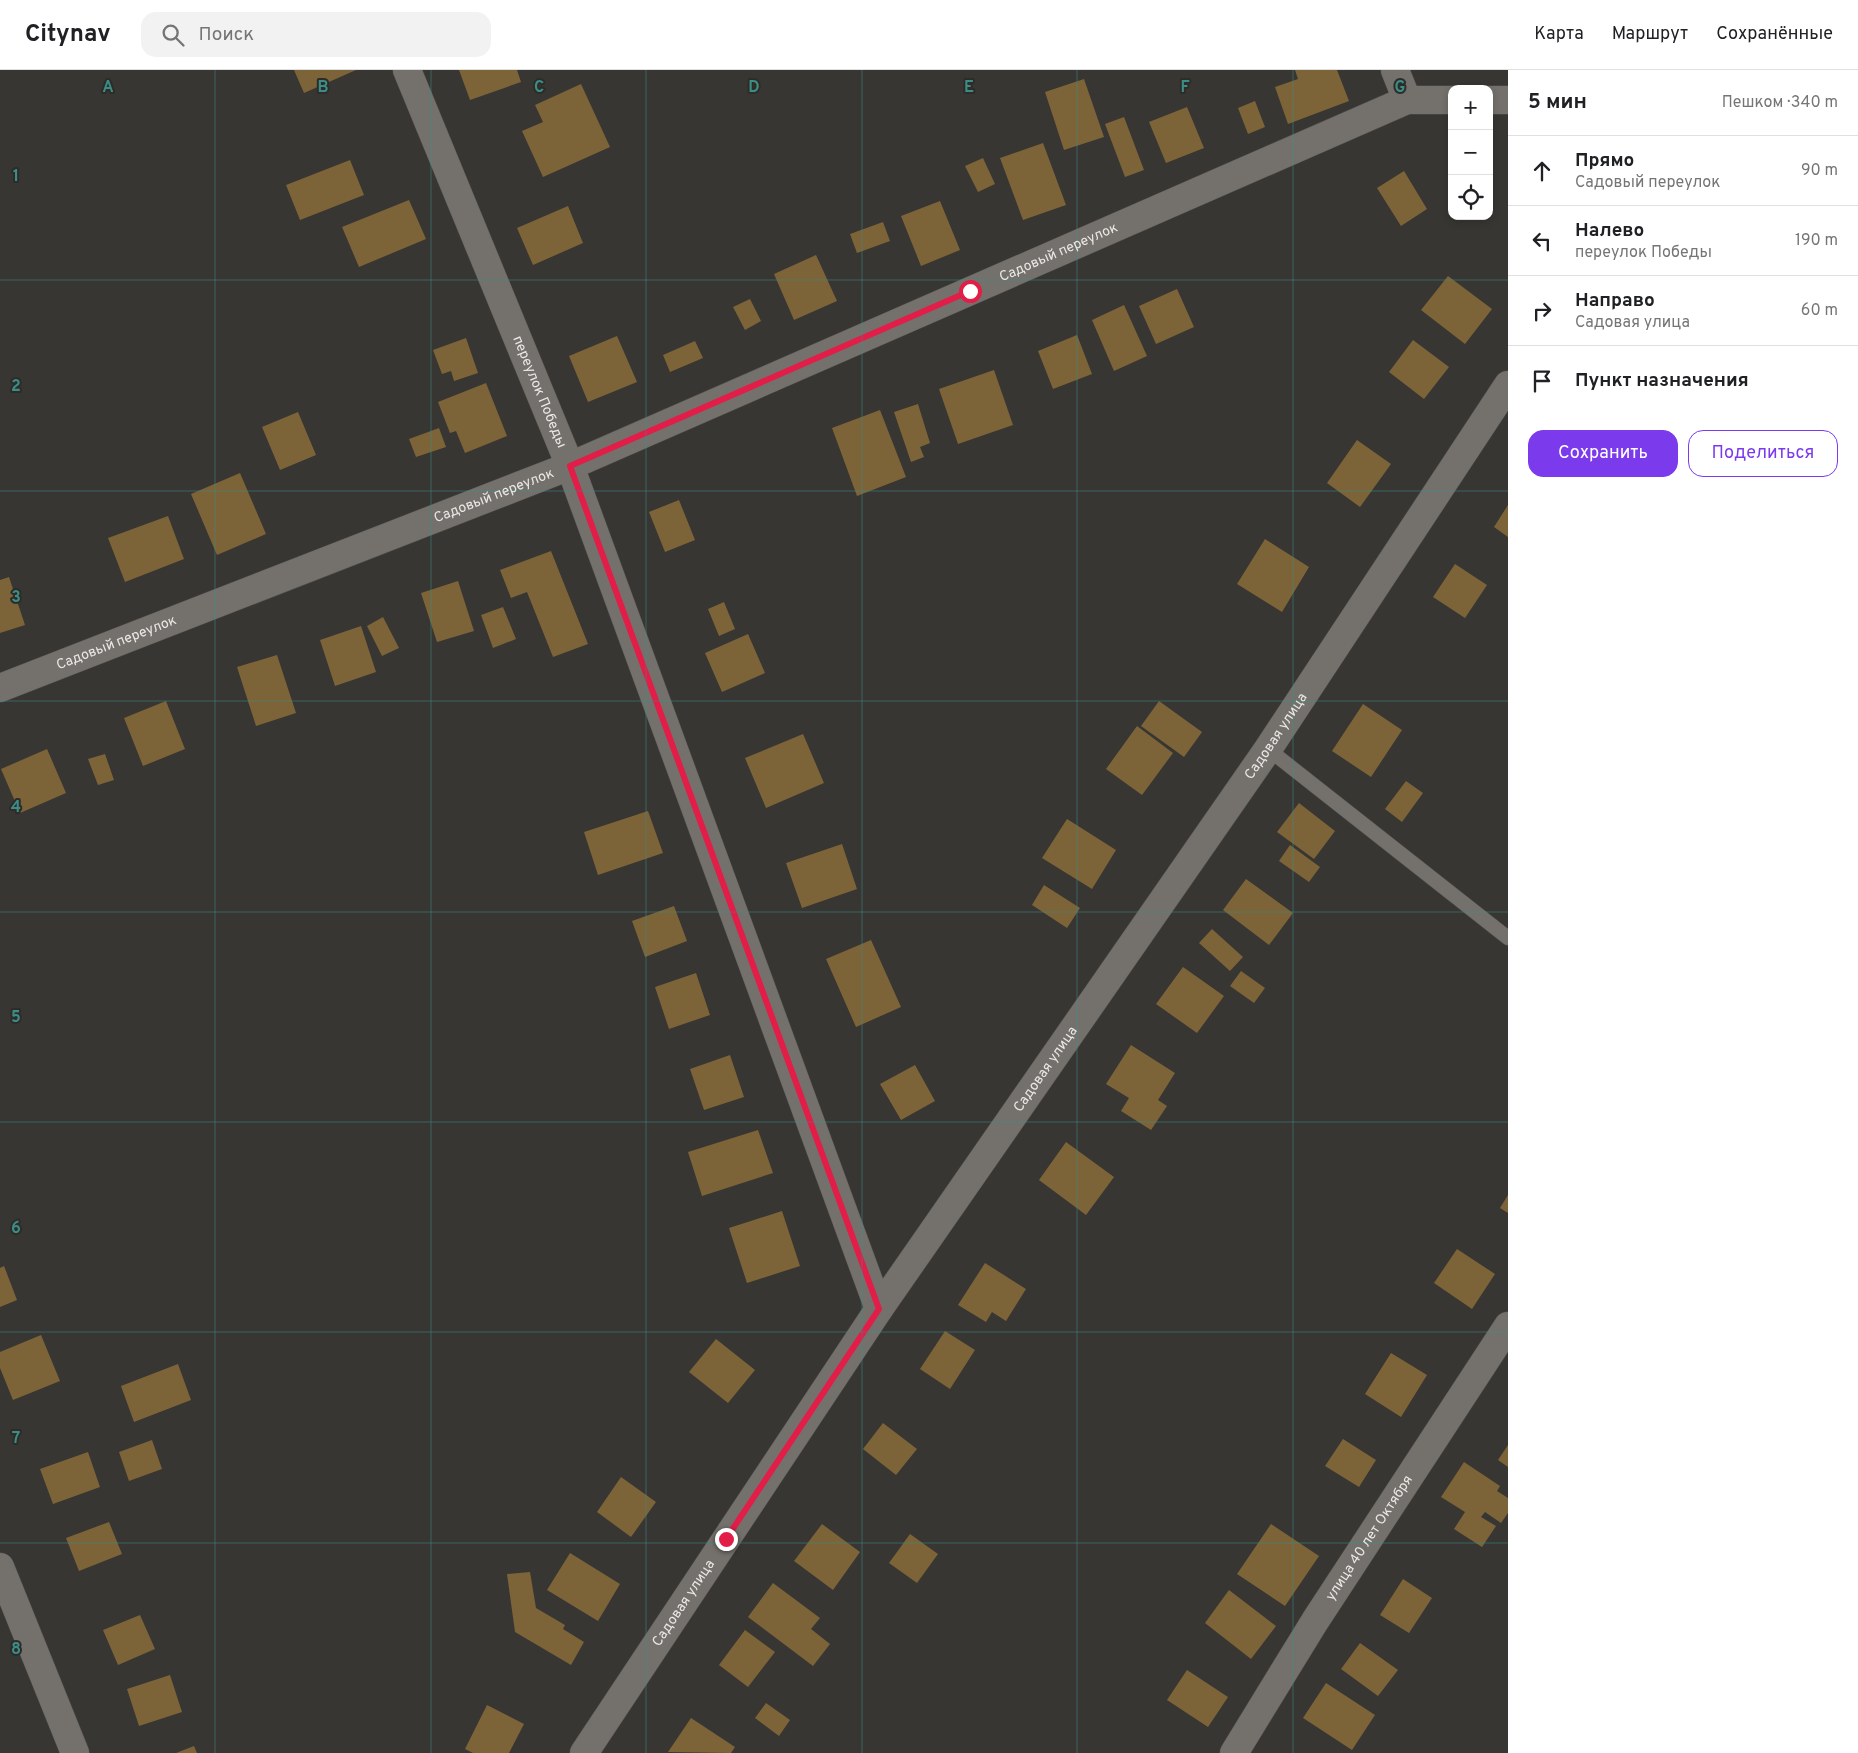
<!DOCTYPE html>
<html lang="ru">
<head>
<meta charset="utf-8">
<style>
  :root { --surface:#fff; --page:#f2f2f2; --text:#202124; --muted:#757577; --line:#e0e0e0; --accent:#7c3aed }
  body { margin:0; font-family:Overpass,sans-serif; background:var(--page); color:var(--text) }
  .controls { position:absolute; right:15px; top:15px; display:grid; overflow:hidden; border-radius:10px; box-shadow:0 2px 8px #0003 }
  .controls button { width:45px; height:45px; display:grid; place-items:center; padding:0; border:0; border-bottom:1px solid var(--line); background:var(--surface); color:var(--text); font:25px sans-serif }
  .stop { position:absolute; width:15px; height:15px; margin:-11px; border:4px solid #e11d48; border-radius:50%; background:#fff }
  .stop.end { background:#e11d48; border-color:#fff; box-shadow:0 1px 5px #0008 }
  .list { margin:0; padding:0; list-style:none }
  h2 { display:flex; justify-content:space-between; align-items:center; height:65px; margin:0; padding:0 20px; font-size:21px }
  h2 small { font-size:16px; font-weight:400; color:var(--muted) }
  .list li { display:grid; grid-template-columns:32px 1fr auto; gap:15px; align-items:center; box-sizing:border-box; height:70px; padding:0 20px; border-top:1px solid var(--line) }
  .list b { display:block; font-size:19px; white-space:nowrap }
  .list p { margin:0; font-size:16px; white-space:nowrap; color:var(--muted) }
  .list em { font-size:16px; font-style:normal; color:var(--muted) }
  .actions { display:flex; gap:10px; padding:15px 20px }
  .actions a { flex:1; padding:11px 0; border:1px solid var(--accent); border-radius:15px; text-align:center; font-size:18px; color:var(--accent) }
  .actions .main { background:var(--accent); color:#fff }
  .icon { flex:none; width:28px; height:28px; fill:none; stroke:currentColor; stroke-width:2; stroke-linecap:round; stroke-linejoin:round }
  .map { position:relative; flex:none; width:1508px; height:1683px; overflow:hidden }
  header { display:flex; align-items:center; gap:30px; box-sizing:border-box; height:70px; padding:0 25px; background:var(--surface); border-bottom:1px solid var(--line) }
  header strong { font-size:24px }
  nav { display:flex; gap:28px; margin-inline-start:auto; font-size:18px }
  .search { width:350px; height:45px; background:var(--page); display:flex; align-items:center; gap:12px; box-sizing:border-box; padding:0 18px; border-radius:15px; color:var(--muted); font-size:19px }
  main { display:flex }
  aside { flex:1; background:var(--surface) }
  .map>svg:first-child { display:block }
  .building { fill:#7c6438 }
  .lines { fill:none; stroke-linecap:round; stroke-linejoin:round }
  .lane-casing { stroke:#555350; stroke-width:15 }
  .street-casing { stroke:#555350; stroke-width:29 }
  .lane { stroke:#74716d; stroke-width:14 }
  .street { stroke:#74716d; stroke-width:28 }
  .route { stroke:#e11d48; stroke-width:6 }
  .grid { fill:none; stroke:#3b8d86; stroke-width:1; stroke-opacity:0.55 }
  .labels { text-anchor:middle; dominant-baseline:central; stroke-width:4; stroke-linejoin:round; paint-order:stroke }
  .street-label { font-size:14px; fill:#eae8e6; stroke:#2e2c29 }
  .grid-label { font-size:16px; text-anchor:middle; font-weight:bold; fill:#3b8d86; stroke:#2e2c29; stroke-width:4; stroke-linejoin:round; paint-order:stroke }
</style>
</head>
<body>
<header>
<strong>Citynav</strong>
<div class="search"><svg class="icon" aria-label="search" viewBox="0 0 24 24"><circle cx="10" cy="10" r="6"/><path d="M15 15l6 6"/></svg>Поиск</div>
<nav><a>Карта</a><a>Маршрут</a><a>Сохранённые</a></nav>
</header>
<main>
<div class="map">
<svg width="1508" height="1683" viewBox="0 0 1508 1683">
  <rect width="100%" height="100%" fill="#383633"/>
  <!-- building -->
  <path class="building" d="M294,0H356L304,23Z
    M459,0H517L521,12L470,30Z
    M1295,0H1337L1349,31L1288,54L1275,17L1298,9Z
    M1084,9L1104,67L1064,80L1045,22Z
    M581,14L610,77L543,107L522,61L543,52L535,35Z
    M1255,31L1265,57L1248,64L1238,38Z
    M1187,37L1204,78L1166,93L1149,52Z
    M1124,47L1144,100L1125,107L1105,54Z
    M1043,73L1066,135L1023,150L1000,88Z
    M983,88L995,114L978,122L965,96Z
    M350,90L364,125L300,150L286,115Z
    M1404,101L1427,139L1401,156L1377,118Z
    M409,130L426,169L359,197L342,157Z
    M940,131L960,180L921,196L901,146Z
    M568,136L583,173L533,195L517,158Z
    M883,152L890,171L857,183L850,164Z
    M816,185L837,231L794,250L774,204Z
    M1448,206L1492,239L1465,274L1421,240Z
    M1177,219L1194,257L1156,274L1139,236Z
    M750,229L761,251L745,260L733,237Z
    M1124,235L1147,286L1114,301L1092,250Z
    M1077,265L1092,304L1053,319L1038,281Z
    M617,266L637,312L588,332L569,286Z
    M466,268L478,303L454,311L451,301L442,304L433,280Z
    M1413,270L1449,297L1424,329L1389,302Z
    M695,271L703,288L670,302L663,285Z
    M994,300L1013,355L958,374L939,319Z
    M486,313L507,366L465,383L456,361L450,363L438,332Z
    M918,334L930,373L920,377L924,387L911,392L894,342Z
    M880,340L906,407L857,426L832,358Z
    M298,342L316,385L280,400L262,357Z
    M439,358L446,377L416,387L409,369Z
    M1357,370L1391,394L1360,437L1327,413Z
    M240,403L266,464L217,485L191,424Z
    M679,430L695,470L665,482L649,442Z
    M1508,435V467L1494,457Z
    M168,446L184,489L125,512L108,468Z
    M1265,469L1309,497L1282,542L1237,514Z
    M551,481L588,574L553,587L527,522L511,528L500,500Z
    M1455,494L1487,515L1465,548L1433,527Z
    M9,507L25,555L0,563V510Z
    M458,511L474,561L437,572L421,523Z
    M724,532L735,559L719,566L708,539Z
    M503,537L516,569L493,578L481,545Z
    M383,547L399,578L382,586L367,556Z
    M361,556L376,602L335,616L320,570Z
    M748,564L765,603L722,622L705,583Z
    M277,585L296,643L256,656L237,597Z
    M166,631L185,679L143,696L124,648Z
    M1159,631L1202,662L1184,687L1141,656Z
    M1363,634L1402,660L1371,707L1332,681Z
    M1137,656L1173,683L1142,725L1106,699Z
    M803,664L824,713L766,738L745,688Z
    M47,679L66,723L20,743L1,699Z
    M105,684L114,710L98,715L88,689Z
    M1406,711L1423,723L1402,752L1385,739Z
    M1299,733L1335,761L1314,789L1277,762Z
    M648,741L663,783L598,805L584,762Z
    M1067,749L1116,780L1092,819L1042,788Z
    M842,774L857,819L802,838L786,793Z
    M1290,775L1320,797L1309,812L1279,791Z
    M1246,809L1293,843L1269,875L1223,840Z
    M1044,815L1080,838L1067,858L1032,835Z
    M674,836L687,871L645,887L632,851Z
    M1212,859L1243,887L1230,901L1199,873Z
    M871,870L901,937L856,957L826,889Z
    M1183,897L1224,926L1197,963L1156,934Z
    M1241,901L1265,918L1254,933L1230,916Z
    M696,903L710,945L669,959L655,917Z
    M1131,975L1175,1003L1158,1030L1167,1036L1151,1060L1121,1041L1129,1028L1106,1014Z
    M730,985L744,1027L704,1040L690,999Z
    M915,995L935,1031L901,1050L880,1014Z
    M758,1060L773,1103L702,1126L688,1082Z
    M1066,1072L1114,1107L1086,1145L1039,1110Z
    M1508,1125V1143L1500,1138Z
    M782,1141L800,1196L747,1213L729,1158Z
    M1457,1179L1495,1204L1472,1239L1434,1213Z
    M985,1193L1026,1219L1006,1251L992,1242L986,1252L958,1235Z
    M4,1196L17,1230L0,1237V1198Z
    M945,1261L975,1280L950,1319L920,1299Z
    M41,1265L60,1311L13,1330L0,1298V1282Z
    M716,1269L755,1300L728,1333L689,1302Z
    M1391,1283L1427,1305L1401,1347L1365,1324Z
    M178,1294L191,1330L134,1352L121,1316Z
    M883,1353L917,1379L896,1405L863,1379Z
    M1343,1369L1376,1390L1359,1417L1325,1396Z
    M152,1370L162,1399L129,1411L119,1382Z
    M1508,1375V1397L1498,1390Z
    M88,1382L100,1417L53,1434L40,1399Z
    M1464,1392L1500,1416L1497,1421L1508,1428V1443L1501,1453L1485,1442L1481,1447L1496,1456L1482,1477L1454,1459L1465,1442L1441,1427Z
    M621,1407L656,1432L631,1467L597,1442Z
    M109,1452L122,1484L79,1501L66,1468Z
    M822,1454L860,1482L833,1520L794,1491Z
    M1271,1454L1319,1486L1285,1536L1237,1504Z
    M910,1464L938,1484L917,1513L889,1493Z
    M570,1483L620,1514L598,1551L547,1520Z
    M530,1502L536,1538L565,1555L563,1559L584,1572L571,1595L515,1562L507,1504Z
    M1403,1509L1432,1528L1409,1563L1380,1545Z
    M773,1513L820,1548L811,1559L830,1574L813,1596L748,1547Z
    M1229,1520L1276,1556L1251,1589L1205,1553Z
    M140,1545L155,1579L118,1595L103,1560Z
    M745,1560L775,1582L748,1617L719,1595Z
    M1360,1573L1398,1600L1378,1626L1341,1599Z
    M1187,1600L1228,1627L1208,1657L1167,1630Z
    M170,1605L182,1642L139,1656L127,1619Z
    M1326,1613L1375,1645L1352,1680L1303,1648Z
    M766,1633L790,1650L779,1666L755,1648Z
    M487,1635L524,1654L509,1683H473L465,1679Z
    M691,1648L735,1677L731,1683L668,1682Z
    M194,1676L197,1683H176Z"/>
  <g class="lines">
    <defs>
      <path id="lane" d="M1268,679L1508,868"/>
      <g id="street">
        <path id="s1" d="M407,0L570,396L879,1239"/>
        <path d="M1395,0L1407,30"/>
        <path d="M1489,30H1508"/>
        <path id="s2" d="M0,618L570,396L1407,30H1452"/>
        <path d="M0,1497L75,1683"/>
        <path id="s3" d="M584,1683L879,1239L1268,679L1508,315"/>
        <path id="s4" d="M1234,1683L1315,1551L1508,1256"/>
      </g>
    </defs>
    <!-- lane casing -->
    <use href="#lane" class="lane-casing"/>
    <!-- street casing -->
    <use href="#street" class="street-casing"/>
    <!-- lane -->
    <use href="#lane" class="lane"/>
    <!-- street -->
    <use href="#street" class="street"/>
  </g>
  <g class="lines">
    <!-- route -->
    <path class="route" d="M726,1469L879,1239L570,396L970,221"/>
  </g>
  <!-- grid -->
  <path class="grid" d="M215,0V1683M431,0V1683M646,0V1683M862,0V1683M1077,0V1683M1293,0V1683M0,210H1508M0,421H1508M0,631H1508M0,842H1508M0,1052H1508M0,1262H1508M0,1473H1508"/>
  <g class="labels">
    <!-- street labels -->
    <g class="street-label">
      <text stroke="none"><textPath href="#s2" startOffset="1145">Садовый переулок</textPath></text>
      <text stroke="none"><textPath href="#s1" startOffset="348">переулок Победы</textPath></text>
      <text stroke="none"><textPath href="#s2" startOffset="530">Садовый переулок</textPath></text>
      <text stroke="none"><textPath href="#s2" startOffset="125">Садовый переулок</textPath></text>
      <text stroke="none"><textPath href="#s3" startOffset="1230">Садовая улица</textPath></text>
      <text stroke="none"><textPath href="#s3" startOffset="825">Садовая улица</textPath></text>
      <text stroke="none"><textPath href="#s4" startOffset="254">улица 40 лет Октября</textPath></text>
      <text stroke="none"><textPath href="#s3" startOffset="180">Садовая улица</textPath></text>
    </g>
  </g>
  <g class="grid-label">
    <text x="108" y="22">A</text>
    <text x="323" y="22">B</text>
    <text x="539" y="22">C</text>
    <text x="754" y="22">D</text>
    <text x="969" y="22">E</text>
    <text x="1185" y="22">F</text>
    <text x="1400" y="22">G</text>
    <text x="16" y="111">1</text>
    <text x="16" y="321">2</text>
    <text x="16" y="532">3</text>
    <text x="16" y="742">4</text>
    <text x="16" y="952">5</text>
    <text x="16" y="1163">6</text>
    <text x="16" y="1373">7</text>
    <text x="16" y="1584">8</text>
  </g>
</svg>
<div class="controls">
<button>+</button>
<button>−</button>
<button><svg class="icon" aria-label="locate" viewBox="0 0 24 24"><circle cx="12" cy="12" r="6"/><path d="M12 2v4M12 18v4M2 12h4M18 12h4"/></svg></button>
</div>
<div class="stop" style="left:970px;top:221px"></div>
<div class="stop end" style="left:726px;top:1469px"></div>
</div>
<aside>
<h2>5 мин<small>Пешком · 340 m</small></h2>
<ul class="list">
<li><svg class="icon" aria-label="ahead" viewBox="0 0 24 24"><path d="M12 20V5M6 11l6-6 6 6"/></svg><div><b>Прямо</b><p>Садовый переулок</p></div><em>90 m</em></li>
<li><svg class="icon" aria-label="left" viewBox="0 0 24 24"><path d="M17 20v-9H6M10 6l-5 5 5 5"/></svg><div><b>Налево</b><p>переулок Победы</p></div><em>190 m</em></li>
<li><svg class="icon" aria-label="right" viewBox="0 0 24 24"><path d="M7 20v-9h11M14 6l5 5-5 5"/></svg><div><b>Направо</b><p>Садовая улица</p></div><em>60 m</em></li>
<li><svg class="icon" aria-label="arrive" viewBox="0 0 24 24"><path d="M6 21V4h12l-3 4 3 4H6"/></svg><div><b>Пункт назначения</b></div></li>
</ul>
<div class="actions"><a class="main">Сохранить</a><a>Поделиться</a></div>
</aside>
</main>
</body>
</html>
